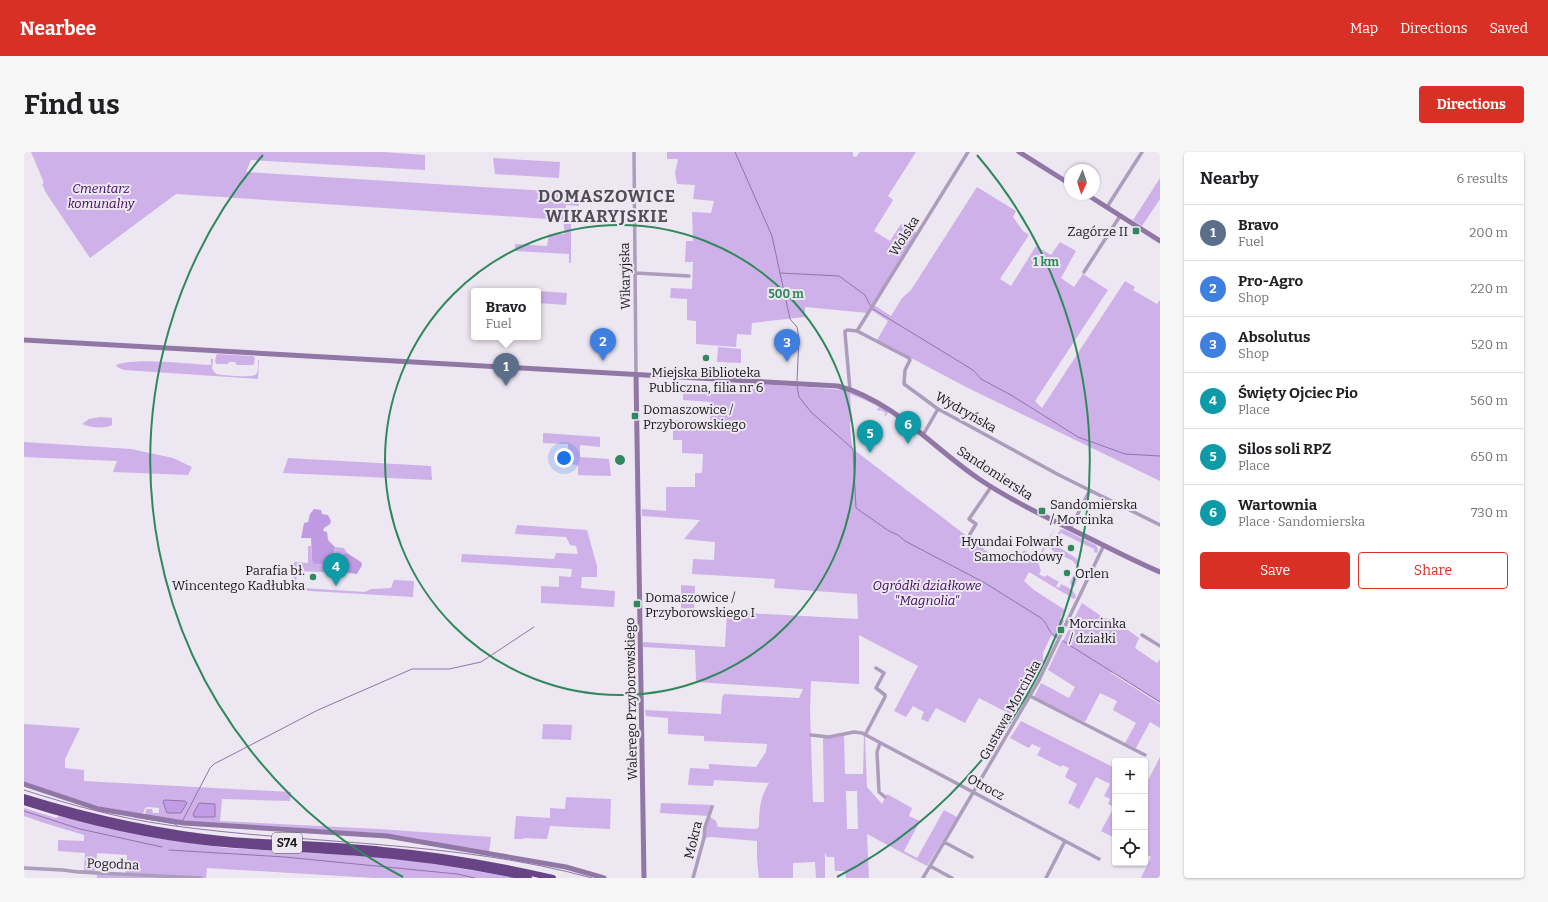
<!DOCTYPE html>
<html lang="en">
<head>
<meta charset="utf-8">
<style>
  :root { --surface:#fff; --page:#f6f6f6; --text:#202124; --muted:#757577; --line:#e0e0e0; --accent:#d93025 }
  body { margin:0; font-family:Bitter,serif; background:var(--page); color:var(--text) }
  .controls { position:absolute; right:12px; bottom:12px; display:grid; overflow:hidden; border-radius:4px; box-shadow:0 1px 3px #0004 }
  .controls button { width:36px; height:36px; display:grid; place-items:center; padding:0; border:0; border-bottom:1px solid var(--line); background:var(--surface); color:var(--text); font:20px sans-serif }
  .compass { position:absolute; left:1040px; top:12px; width:36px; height:36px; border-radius:50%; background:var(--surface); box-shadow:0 1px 3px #0004; rotate:183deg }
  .you { position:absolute; left:540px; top:306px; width:14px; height:14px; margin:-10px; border:3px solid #fff; border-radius:50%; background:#1a73e8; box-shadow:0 0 0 6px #1a73e833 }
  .badge { display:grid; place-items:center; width:26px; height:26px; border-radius:50%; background:var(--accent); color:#fff; font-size:13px; font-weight:700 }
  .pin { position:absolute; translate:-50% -33px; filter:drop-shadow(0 1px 2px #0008) }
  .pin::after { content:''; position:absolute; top:21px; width:14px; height:12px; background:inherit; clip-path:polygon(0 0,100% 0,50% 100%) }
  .popup { position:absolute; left:447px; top:136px; width:70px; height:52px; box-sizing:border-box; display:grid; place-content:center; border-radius:4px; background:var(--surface); filter:drop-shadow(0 1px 3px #0005); font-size:13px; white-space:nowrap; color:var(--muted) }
  .popup b { font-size:15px; color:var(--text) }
  .popup::after { content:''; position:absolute; left:50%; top:100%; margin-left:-8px; border:8px solid transparent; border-top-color:var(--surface) }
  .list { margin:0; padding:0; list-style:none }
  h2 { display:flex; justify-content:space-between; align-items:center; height:52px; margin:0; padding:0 16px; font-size:17px }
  h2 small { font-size:13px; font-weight:400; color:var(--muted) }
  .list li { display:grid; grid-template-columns:26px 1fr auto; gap:12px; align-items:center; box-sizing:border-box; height:56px; padding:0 16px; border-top:1px solid var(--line) }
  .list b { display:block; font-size:15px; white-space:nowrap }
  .list p { margin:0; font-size:13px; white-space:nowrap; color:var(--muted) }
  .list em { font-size:13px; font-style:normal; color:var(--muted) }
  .actions { display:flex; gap:8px; padding:12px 16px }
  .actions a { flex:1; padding:9px 0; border:1px solid var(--accent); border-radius:4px; text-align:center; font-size:14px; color:var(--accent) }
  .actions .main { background:var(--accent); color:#fff }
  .icon { flex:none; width:22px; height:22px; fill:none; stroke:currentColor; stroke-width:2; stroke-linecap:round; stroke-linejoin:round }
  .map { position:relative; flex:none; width:1136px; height:726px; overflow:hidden; border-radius:4px }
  header { display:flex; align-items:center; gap:24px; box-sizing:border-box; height:56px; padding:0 20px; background:var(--accent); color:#fff }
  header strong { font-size:19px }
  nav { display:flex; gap:22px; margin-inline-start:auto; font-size:14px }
  .intro { display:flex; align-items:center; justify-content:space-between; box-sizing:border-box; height:96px; padding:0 24px }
  h1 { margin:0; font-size:28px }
  .button { padding:10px 18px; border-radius:4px; background:var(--accent); color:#fff; font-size:14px; font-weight:700 }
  main { display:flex; gap:24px; padding:0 24px }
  aside { flex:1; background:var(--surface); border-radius:4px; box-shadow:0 1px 3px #0004 }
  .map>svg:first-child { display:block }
  .green { fill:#ceb1e9; fill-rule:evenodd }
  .forest { fill:#c099e3 }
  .water { fill:#c39ce6; stroke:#9074a9 }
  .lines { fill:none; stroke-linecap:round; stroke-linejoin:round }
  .stream { stroke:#9074a9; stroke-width:1 }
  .street { stroke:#ad9dbd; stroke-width:3.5 }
  .secondary { stroke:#9077a6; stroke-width:5 }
  .highway { stroke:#684386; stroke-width:6 }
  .ring { fill:none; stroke:#30885c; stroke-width:2 }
  .poi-dot { fill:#30885c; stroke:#ede7f2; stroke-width:1.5 }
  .labels { text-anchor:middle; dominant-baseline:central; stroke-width:4; stroke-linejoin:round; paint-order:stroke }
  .shield { fill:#ede7f2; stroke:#59555c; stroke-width:1 }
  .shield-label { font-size:12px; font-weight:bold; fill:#19171b }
  .park-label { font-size:13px; font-style:italic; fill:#400660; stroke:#ede7f2 }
  .poi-label { font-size:13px; fill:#19171b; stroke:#ede7f2; text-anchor:start }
  .street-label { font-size:13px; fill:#19171b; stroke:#ede7f2 }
  .district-label { font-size:17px; font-weight:bold; letter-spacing:1px; fill:#504b54; stroke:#ede7f2 }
  .centre { fill:#30885c; stroke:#ede7f2; stroke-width:2 }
  .ring-label { font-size:12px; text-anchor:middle; font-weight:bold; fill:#30885c; stroke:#ede7f2; stroke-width:4; stroke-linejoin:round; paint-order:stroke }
</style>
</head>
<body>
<header>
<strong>Nearbee</strong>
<nav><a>Map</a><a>Directions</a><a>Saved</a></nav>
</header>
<div class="intro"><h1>Find us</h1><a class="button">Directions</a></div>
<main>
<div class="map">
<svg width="1136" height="726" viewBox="0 0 1136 726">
  <rect width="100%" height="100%" fill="#ede7f2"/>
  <!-- green -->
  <path class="green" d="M7,0H360L401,3V18L227,8L222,20L554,41L555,54L542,53L541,68L547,69V111H545V102L491,99V92L523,94L525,82H541L539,68L152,42L66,106L22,41L18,32L20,31Z
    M643,0H829V4L832,5L836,0H892L864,44L869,48L850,79L866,89L877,72L893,81L844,161L781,155V165L728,171L727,183L713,182L712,195L672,192V169L663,168V147L646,146L647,136L668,137L669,110H661L662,89H669L668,60L687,61L690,49L669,47L671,33L653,32L651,21L654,7H643Z
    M469,6L536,10L535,26L471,22Z
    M1136,26V47L1118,74L1109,68Z
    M953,35L992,59L989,65L999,79L1005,83L976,127L987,134L1012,94L1027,103L1036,90L1052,99L1037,126L1050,135L1059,122L1084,138L1011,249L1018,256L1101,129L1111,135L1109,138L1133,152L1136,148V329L944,236L853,188L864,169L847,158L850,153L867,164L878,146L887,138Z
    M514,139L543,141L542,153L514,151Z
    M694,195L717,197V211L693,210Z
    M193,202L229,204L231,206L230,212L229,213H213L211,210H205L204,212H193L191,210L192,204Z
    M187,207H189L188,217L192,222C198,223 226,226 231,223C235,221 234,212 234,208H235L234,227L100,218L93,215L92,213C112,205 164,212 187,213Z
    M720,231L784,235L819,238L846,249L864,260L862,264L860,263L862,261L856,258L855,259L853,258L855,255L841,248L826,242L828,269L826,270L827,287L829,297L974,408L979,403L989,407L993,399L998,401L1000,398L1013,406L1031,376L1014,410L1017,419L1015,421L1016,423L1021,425L1023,423L1035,430L1032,434L1035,436L1037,432C1043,435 1051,438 1052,445L1050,447L1005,420L1000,429L1010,438L1041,458L1036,466L1040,469L1033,486L1027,484L1019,501V512L1017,516L1011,515L986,562L955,546L941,571L912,556L904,570L897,567L900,560L889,554L882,565L870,559L894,514L835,483V532L787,529L786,558L789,650H800L799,585L810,586L820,583L821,622H839L840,584L841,585L843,635L858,652L863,642L888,656L885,664L896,669L880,699L893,706L920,658L933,665L903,714L843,682L845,726H822L821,719H811L810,705H803L801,701V726H792L791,710L769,711V726H735L733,707V689L687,685L680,686L685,664L636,661L637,651L690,653L685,664L692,669L694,675L732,677L735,675C735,659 736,645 745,631L690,628L689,634L664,633L666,616L685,617V612L732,615L742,600L743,592L680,589V584L644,582V566L622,564L621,558L697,562L698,546L700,542L775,546L779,537L672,530L671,498L619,495V490L701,495L703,460L834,467L833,442L750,436L751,427L668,422L669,407L690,408L691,390L660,387L676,368L618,364V357L642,359V335H671V321H678L679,302L658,301V288H649V268L686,270L687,250L659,248V237L719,239ZM822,639H833L834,677H823Z
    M76,265L88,266V273C79,277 67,276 58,272L65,267Z
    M519,281L576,285V295L556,293V305L585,307L587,324L554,323V313L544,312V292L519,291Z
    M0,290L107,297L149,306L168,315L164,323L89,320L93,309L0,305Z
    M264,306L407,314L408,328L259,321Z
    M493,373L563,378L573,414V425H558L557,436L591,439L590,455L517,451V434L535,435V424L547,425L548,417L437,410L438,402L530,407L532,401L554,402L552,394L546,393L542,385L491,382Z
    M1037,377L1041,378L1072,393L1074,397L1073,401L1070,400V397L1037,381L1035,383L1034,381Z
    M1028,391L1052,406L1055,410L1053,428L1050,435L1047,433L1046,430L1052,419L1053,414L1049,409L1029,399L1027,396Z
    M284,394H287L288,407L310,406L311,395L320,396L323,401L320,402C321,409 324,414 325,421L273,419L272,431L273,433H278L279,436L341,440L347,437L367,436L370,428L390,429L389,445L269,438L270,410L284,411Z
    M657,433L671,434L670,458H657Z
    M1058,451L1080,466L1090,468L1115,486L1111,496L1133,511L1136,507V551L1088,520L1087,521L1136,552V576L1126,570L1112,596L1101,591L1112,571L1089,558L1093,549L1076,541L1061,570L1010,545L1017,531L1045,546L1051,535L1024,518L1038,488L1039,489Z
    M997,569L1091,616V686L1077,679L1090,655L1084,652L1086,647L1080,644L1086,632L1072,625L1055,657L1044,651L1053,632L1041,625L1045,616L1038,613L1037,615L1013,603L1017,596L1008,592L1005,596L986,586Z
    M0,572L56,576L41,607V616L60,618V629L267,640L266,649L198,647L196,669L355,677L467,685L465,700L369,683L153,669L121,663L122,657H128L129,661H135V656L124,655L121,656L119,662L77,655L0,630Z
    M519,572L548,573L547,588L518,587Z
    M1136,605V726H1117L1127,705L1121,702V631L1122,632Z
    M542,645L587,647L586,677L526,674L523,687L500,686L499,687H490L492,664L526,666V656L541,657Z
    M0,656L32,666L35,664L138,687L202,696L341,704L397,710L493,726H350L183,716L182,726H180L102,721L103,703L73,701L71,720L163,726H73V723L49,718H60L61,701L34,699V688L60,689V683L20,671L0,664Z"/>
  <!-- forest -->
  <path class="forest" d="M290,357L297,358L298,362L304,363L307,369L306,372L300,376L299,379L303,380L304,388L311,395L308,411L290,412L288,407L287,386H277L280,371L284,370L286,362Z
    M323,401L337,410L338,413L333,422L325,421L320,406V402Z"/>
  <!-- water -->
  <path class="water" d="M140,648L161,649L163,651L157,661H143L139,650Z
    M175,651L191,652V665H170L169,662Z"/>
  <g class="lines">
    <!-- stream -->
    <path class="stream" d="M711,0L748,84L766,167L773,175L775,186L773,229
      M756,121L815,124L841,143L847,155
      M849,157L949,218L957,227L987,243L1054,285L1101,302L1136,304
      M773,234L775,245L787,260L829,297L832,356L865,379L874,383L881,389L961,431L1017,466C1025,473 1022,478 1033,486
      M1039,489L1136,550
      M0,638C47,653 94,666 144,673C285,693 430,688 568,726
      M0,659L56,677L138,695
      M110,665L151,672L154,674
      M159,668L186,616L190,612L294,558L388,517H425L457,510L510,475
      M145,698L261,705L433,722L451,726"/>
    <!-- street -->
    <path class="street" d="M610,0L612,223
      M1083,55L1118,0
      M1060,120L1096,64
      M611,121L665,124
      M833,179L944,0
      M826,238L821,181V179L824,178L833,179L885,206L886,208L881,218L880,232L914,257L940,271L1035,323L1136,373
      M899,283L914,257
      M1046,377L1066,338
      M946,382L952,372L945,367L967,335
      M1118,483L1136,494
      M1006,544L1121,603
      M787,583L805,585L830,580L838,581L1075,707
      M841,583L861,545V543L852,536L860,521L852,516
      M856,591L853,600L855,640L861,645
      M920,690L948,705
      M906,714L928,726
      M0,716L39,718L54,720L177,726
      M669,726L680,686L681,675L688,655
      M899,726L1015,528L1080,393
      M1022,726L1041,689"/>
    <!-- secondary -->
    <path class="secondary" d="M995,0L1046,32
      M1062,42L1136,89
      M0,188L814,234C870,249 909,296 955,327C988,349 1024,366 1059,383C1085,396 1110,409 1136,420
      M612,223L620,726
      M0,632L75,657L160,671L363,684L542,715L580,726"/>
    <!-- highway -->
    <path class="highway" d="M0,645C68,666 137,681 207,688C258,692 308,692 359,698C416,703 473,713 529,726
      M0,650C62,670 125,684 189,691C238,696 286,697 335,701C392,705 449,714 505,726"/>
  </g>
  <!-- distance rings -->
  <g class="ring">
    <circle cx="596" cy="308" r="235"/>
    <path d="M379 725A470 470 0 0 1 239 3M953 3A470 470 0 0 1 813 725"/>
  </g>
  <!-- markers -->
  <g class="poi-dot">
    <rect x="1108" y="75" width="8" height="8" rx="2"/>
    <circle cx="682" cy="206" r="4"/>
    <rect x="607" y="260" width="8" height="8" rx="2"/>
    <rect x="1014" y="355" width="8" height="8" rx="2"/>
    <circle cx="1047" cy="396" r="4"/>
    <circle cx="1043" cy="421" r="4"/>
    <circle cx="289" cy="425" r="4"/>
    <rect x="609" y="448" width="8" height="8" rx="2"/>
    <rect x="1033" y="474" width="8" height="8" rx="2"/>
  </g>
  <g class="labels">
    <!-- shield labels -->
    <rect class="shield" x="248" y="681" width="30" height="20" rx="3"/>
    <g class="shield-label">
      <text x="263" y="691">S74</text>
    </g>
    <!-- park labels -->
    <g class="park-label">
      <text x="77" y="36">Cmentarz<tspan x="77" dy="15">komunalny</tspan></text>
      <text x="903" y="433">Ogródki działkowe<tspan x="903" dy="15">"Magnolia"</tspan></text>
    </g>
    <!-- poi labels -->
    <g class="poi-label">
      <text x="1104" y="79" text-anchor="end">Zagórze II</text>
      <text x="682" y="220" text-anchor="middle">Miejska Biblioteka<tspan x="682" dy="15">Publiczna, filia nr 6</tspan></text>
      <text x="619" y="257">Domaszowice /<tspan x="619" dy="15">Przyborowskiego</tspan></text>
      <text x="1026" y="352">Sandomierska<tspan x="1026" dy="15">/ Morcinka</tspan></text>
      <text x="1039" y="389" text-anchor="end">Hyundai Folwark<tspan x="1039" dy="15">Samochodowy</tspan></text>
      <text x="281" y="418" text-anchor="end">Parafia bł.<tspan x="281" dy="15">Wincentego Kadłubka</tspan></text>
      <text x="1051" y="421">Orlen</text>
      <text x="621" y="445">Domaszowice /<tspan x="621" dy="15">Przyborowskiego I</tspan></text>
      <text x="1045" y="471">Morcinka<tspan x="1045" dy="15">/ działki</tspan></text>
    </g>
    <!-- street labels -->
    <g class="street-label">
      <text transform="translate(880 84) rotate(-58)">Wolska</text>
      <text transform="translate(601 124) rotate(-91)">Wikaryjska</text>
      <text transform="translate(942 260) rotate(30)">Wydryńska</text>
      <text transform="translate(971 321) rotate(33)">Sandomierska</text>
      <text transform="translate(607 547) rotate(-91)">Walerego Przyborowskiego</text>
      <text transform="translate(986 558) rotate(-61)">Gustawa Morcinka</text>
      <text transform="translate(962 635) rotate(28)">Otrocz</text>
      <text transform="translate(669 688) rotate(-76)">Mokra</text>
      <text transform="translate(89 712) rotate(2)">Pogodna</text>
    </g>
    <!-- district labels -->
    <g class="district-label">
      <text x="583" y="44">DOMASZOWICE<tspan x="583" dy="20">WIKARYJSKIE</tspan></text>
    </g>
  </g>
  <circle cx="596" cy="308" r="6" class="centre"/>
  <g class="ring-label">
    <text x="1022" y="114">1 km</text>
    <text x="762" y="146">500 m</text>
  </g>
</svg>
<div class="controls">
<button>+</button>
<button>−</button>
<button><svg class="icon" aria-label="locate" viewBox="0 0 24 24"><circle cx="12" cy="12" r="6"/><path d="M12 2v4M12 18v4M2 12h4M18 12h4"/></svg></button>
</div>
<svg class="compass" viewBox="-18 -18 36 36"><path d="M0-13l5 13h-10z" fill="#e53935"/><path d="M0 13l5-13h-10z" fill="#757577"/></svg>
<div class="you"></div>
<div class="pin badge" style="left:482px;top:234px;background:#5c6f8a">1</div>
<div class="popup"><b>Bravo</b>Fuel</div>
<div class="pin badge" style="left:579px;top:209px;background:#3f7fe0">2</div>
<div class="pin badge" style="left:763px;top:210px;background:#3f7fe0">3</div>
<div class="pin badge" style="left:312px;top:434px;background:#0f9aa8">4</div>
<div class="pin badge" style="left:846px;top:301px;background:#0f9aa8">5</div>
<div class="pin badge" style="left:884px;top:292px;background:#0f9aa8">6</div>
</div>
<aside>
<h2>Nearby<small>6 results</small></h2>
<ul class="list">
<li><span class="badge" style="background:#5c6f8a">1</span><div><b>Bravo</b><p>Fuel</p></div><em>200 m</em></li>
<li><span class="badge" style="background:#3f7fe0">2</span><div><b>Pro-Agro</b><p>Shop</p></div><em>220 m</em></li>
<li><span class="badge" style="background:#3f7fe0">3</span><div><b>Absolutus</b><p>Shop</p></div><em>520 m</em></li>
<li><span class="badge" style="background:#0f9aa8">4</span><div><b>Święty Ojciec Pio</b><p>Place</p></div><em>560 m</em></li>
<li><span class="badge" style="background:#0f9aa8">5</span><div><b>Silos soli RPZ</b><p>Place</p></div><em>650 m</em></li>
<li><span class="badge" style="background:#0f9aa8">6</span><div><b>Wartownia</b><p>Place · Sandomierska</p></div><em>730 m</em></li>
</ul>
<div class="actions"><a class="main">Save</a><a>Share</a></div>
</aside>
</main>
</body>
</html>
